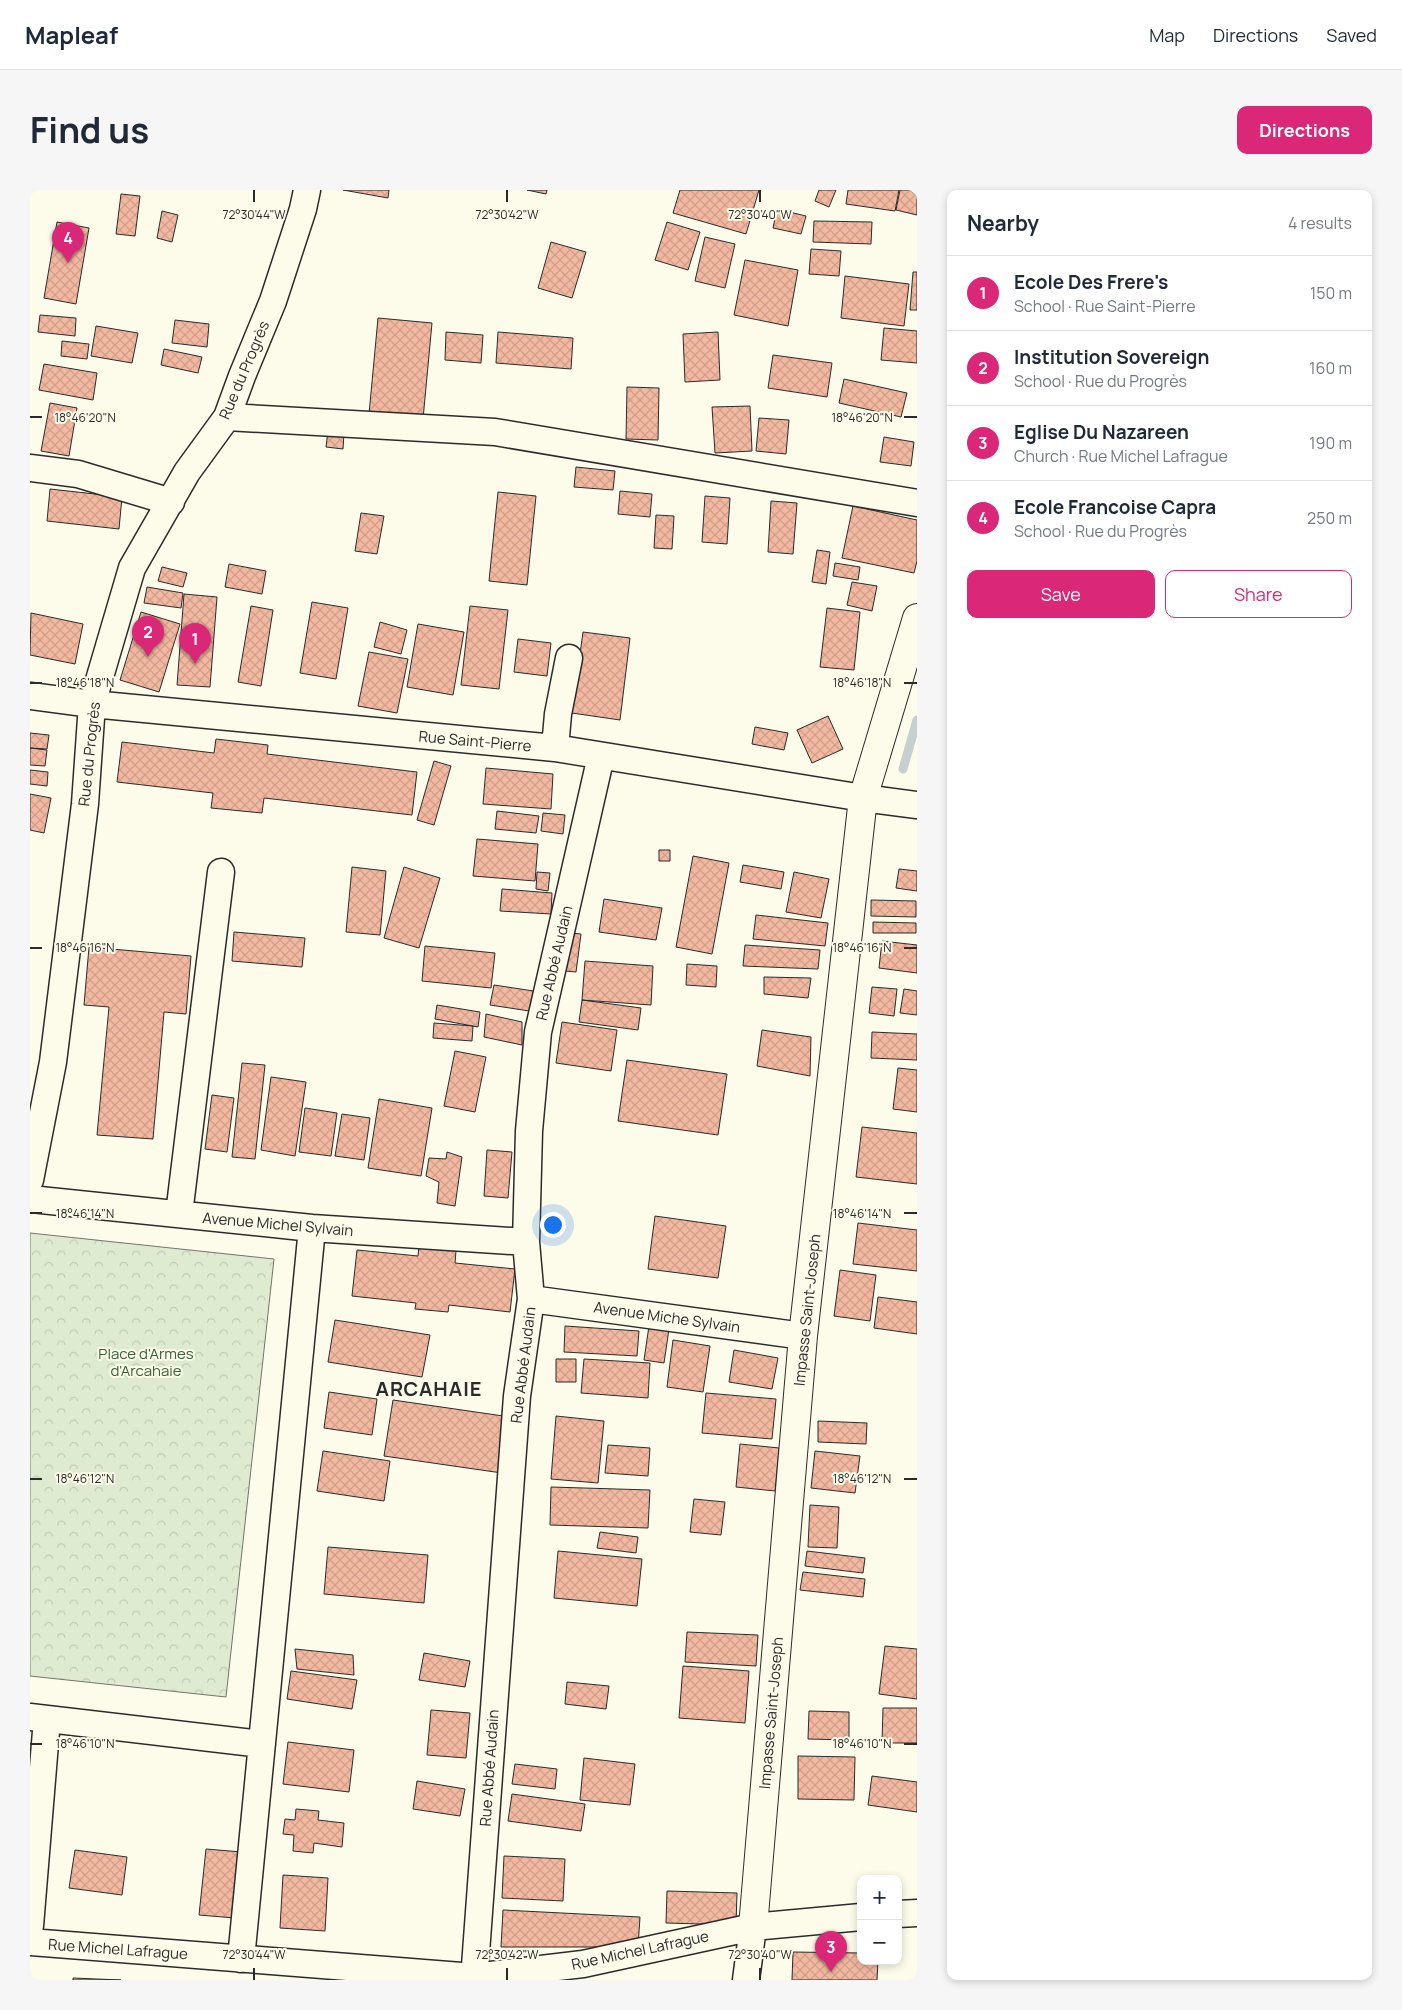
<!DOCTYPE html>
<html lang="en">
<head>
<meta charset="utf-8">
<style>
  :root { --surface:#fff; --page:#f6f6f7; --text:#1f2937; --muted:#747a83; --line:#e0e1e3; --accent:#db2777 }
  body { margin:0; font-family:Manrope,sans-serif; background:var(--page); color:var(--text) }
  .controls { position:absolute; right:15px; bottom:15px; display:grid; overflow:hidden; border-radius:10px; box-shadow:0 2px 8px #0003 }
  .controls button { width:45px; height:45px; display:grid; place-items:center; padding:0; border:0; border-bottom:1px solid var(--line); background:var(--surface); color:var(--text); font:25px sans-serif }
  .you { position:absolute; left:522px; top:1034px; width:18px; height:18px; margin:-12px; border:4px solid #fff; border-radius:50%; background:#1a73e8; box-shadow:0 0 0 8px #1a73e833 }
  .badge { display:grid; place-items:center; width:32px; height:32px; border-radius:50%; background:var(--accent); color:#fff; font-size:16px; font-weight:700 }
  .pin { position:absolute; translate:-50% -41px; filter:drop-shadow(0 1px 2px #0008) }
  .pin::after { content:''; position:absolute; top:26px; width:18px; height:15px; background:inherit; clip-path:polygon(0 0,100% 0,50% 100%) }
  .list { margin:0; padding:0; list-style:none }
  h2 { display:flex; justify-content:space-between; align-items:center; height:65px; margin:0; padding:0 20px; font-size:21px }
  h2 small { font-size:16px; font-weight:400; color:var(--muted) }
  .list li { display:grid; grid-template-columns:32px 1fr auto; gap:15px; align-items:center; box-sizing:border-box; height:75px; padding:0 20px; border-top:1px solid var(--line) }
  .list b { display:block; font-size:19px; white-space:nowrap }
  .list p { margin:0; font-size:16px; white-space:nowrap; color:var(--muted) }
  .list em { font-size:16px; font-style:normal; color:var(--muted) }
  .actions { display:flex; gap:10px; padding:15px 20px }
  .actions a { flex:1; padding:11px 0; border:1px solid var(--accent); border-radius:10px; text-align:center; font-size:18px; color:var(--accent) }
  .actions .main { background:var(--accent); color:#fff }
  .map { position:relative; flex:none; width:887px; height:1790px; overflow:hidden; border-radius:10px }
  header { display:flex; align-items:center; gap:30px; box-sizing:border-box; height:70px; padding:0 25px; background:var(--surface); border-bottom:1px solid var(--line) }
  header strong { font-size:24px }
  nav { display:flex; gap:28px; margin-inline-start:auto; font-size:18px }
  .intro { display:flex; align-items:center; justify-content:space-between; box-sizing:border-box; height:120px; padding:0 30px }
  h1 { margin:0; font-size:35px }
  .button { padding:12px 22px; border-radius:10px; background:var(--accent); color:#fff; font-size:18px; font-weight:700 }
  main { display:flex; gap:30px; padding:0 30px }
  aside { flex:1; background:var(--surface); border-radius:10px; box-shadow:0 2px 8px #0003 }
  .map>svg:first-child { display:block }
  .forest { fill:url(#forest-crowns); stroke:#74746e }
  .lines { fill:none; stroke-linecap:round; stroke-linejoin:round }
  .stream { stroke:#c7d0d0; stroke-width:9 }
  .building { fill:url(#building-cross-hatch); stroke:#2b2b2b }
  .street-casing { stroke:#2b2b2b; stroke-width:29 }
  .secondary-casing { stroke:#2b2b2b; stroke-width:30 }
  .street { stroke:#fdfbea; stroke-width:26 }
  .secondary { stroke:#fdfbea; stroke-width:28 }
  .ticks { fill:none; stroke:#2b2b2b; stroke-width:2 }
  .labels { text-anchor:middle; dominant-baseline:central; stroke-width:4; stroke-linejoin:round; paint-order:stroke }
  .street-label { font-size:15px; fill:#2b2b2b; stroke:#fdfbea }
  .park-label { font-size:15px; fill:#34623c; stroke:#fdfbea }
  .district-label { font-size:20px; font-weight:bold; letter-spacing:1px; fill:#2b2b2b; stroke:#fdfbea }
  .ticks-label { font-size:12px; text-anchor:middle; fill:#2b2b2b; stroke:#fdfbea; stroke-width:4; stroke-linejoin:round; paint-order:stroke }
</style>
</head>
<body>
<header>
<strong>Mapleaf</strong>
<nav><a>Map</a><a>Directions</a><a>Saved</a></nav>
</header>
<div class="intro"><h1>Find us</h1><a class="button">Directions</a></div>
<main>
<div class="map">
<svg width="887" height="1790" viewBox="0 0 887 1790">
  <defs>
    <pattern id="forest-crowns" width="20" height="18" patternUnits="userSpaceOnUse" patternTransform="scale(1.25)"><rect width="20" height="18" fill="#deebd1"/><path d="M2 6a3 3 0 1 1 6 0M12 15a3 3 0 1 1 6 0" fill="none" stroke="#bfcab4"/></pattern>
    <pattern id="building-cross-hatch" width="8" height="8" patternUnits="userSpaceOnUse" patternTransform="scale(1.25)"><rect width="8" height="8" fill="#f2b8a0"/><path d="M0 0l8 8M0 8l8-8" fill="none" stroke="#d09e8a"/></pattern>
  </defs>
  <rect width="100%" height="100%" fill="#fdfbea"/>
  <!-- forest -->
  <path class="forest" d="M0,1043L244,1069L196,1507L0,1486Z"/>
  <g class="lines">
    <!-- stream -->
    <path class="stream" d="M873,579L887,530"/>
  </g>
  <!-- building -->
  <path class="building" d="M313,0H359L358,8Z
    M497,0H517L516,4Z
    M650,0H729L716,44L643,23Z
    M789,0H806L799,17L785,11Z
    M818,0H869L865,21L816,14Z
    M870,0H887V25L866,20Z
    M91,4L110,6L105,46L86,44Z
    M747,19L776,26L771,44L743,38Z
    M132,21L148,25L142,52L127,48Z
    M784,31L842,32L841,54L783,52Z
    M27,32L59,38L46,114L14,108Z
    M637,32L670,42L658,80L625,70Z
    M675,47L705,54L695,98L665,91Z
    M521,52L556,62L542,108L508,98Z
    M781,59L811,61L809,86L779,84Z
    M715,70L768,80L758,136L704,125Z
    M883,82H887V120H880Z
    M815,86L879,94L874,136L811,128Z
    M10,125L46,128L45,146L8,142Z
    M348,128L402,133L393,229L339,224Z
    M145,130L179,134L177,157L142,153Z
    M66,136L108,143L102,173L61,166Z
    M854,138L887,141V173L851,170Z
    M416,142L453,145L451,173L415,170Z
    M468,142L543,148L541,179L466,173Z
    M688,142L690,190L655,192L653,144Z
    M32,151L59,154L57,169L31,166Z
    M134,159L172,167L168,183L131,175Z
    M743,165L802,173L797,207L738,198Z
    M14,174L67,183L63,210L9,200Z
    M814,189L877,203L871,227L809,213Z
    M597,197L629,198L628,250L596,249Z
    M20,213L47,218L39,266L11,261Z
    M720,216L722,261L685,263L682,217Z
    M729,228L759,230L756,264L726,261Z
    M298,241L314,243L313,259L296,257Z
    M854,247L884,252L881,276L850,272Z
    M546,277L585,281L583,300L544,297Z
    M20,299L92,307L89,339L17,331Z
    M590,301L622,304L620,327L588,324Z
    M468,302L506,306L497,395L459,391Z
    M675,306L700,308L697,354L672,352Z
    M741,311L767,313L763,364L738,362Z
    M823,316L887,330V371L884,383L812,368Z
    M331,323L354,326L347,364L325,361Z
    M626,325L644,326L642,359L624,358Z
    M787,360L800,362L796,394L782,392Z
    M805,373L830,377L828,390L803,386Z
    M199,374L236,381L232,404L195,397Z
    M132,377L157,383L153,397L128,391Z
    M822,392L847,396L842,421L817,415Z
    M117,397L153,403L151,418L114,413Z
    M154,404L187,407L180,497L147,495Z
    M282,412L318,418L306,489L270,483Z
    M221,416L243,420L231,496L208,492Z
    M440,416L478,420L469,499L431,495Z
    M797,418L830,422L824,480L790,477Z
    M111,422L150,434L129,502L90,490Z
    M1,423L53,434L45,474L0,465Z
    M350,432L377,440L371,464L344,457Z
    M388,434L434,442L423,505L377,497Z
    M553,442L600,448L590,530L542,523Z
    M488,449L521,453L517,486L484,482Z
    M339,462L378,469L367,523L328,516Z
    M798,526L813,559L782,573L767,540Z
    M725,537L758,543L754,560L722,554Z
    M0,543L19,545L17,559L0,558Z
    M186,549L238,555L237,564L387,582L382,625L234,608L232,623L181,618L183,603L87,592L92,552L184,563Z
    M0,558L17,560L15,576L0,575Z
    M404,571L421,576L404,635L387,630Z
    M456,578L523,584L521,619L453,614Z
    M0,580L18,582L17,596L0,594Z
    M0,604L21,608L14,643L0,640Z
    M467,621L509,626L506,643L465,639Z
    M513,623L535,625L533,644L511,641Z
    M447,649L508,654L505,691L443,686Z
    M629,660H640V671H629Z
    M663,666L699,673L682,764L646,757Z
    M713,675L754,682L751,699L710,692Z
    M322,677L356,681L350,745L316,742Z
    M374,677L410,688L389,758L354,748Z
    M869,679L887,681V701L866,698Z
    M507,682L520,683L518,701L506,699Z
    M764,682L799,689L791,728L756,722Z
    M472,699L522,703L521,724L470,721Z
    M574,709L632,718L626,750L569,742Z
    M841,710L886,711V727L841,726Z
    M726,725L798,733L795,756L723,749Z
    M843,732L886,733V743H843Z
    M204,742L275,748L272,777L202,771Z
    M540,743L551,744L546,782L535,781Z
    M852,751L887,755V783L849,778Z
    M715,755L790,760L788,779L713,776Z
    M395,756L465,763L461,798L392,791Z
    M59,757L161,766L156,824L134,822L123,949L67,945L79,817L54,815Z
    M555,771L623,776L621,815L552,810Z
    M657,774L687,776L686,797L656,795Z
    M734,787L781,788L778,808L734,804Z
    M464,795L510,802L506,822L460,815Z
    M842,797L867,799L864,826L839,823Z
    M874,799L887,801V825L870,823Z
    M552,810L611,818L608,840L549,832Z
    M407,815L450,822L448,837L405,829Z
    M456,824L492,832V855L454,847Z
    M532,832L587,840L581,881L526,873Z
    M404,833L443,836L442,851L403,848Z
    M732,840L781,847L780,886L727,876Z
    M842,842L887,844V870L841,868Z
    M425,861L456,867L445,922L414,916Z
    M597,870L697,884L688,945L588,931Z
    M212,873L235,875L225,969L202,967Z
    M868,878L887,880V922L863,919Z
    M241,887L276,892L265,966L231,960Z
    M182,905L204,908L197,962L175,959Z
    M349,909L402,918L391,986L338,978Z
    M275,918L307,923L301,966L269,962Z
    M312,924L340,928L334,970L305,966Z
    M832,937L887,943V994L826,987Z
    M457,960L482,962L478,1008L454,1006Z
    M417,962L432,967L425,1016L407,1013L409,992L396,986L399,968L416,969Z
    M625,1026L696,1036L688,1088L618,1079Z
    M828,1033L887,1040V1081L823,1074Z
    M389,1056L426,1061L425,1073L485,1079L480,1122L419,1115L418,1122L385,1119L386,1113L322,1106L327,1060L388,1066Z
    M810,1080L846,1085L840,1131L804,1126Z
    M848,1107L887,1112V1144L844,1138Z
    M305,1130L400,1145L392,1187L298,1172Z
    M535,1136L609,1141L607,1166L534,1162Z
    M619,1136L639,1139L634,1173L614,1170Z
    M643,1150L680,1156L673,1202L637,1197Z
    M704,1160L748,1168L742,1199L699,1192Z
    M526,1169H546V1192H526Z
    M554,1169L620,1173L618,1208L551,1203Z
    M299,1202L347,1209L342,1245L294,1238Z
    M676,1203L746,1209L742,1249L672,1243Z
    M363,1210L480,1227L472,1283L354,1266Z
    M526,1226L574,1231L568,1293L521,1289Z
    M788,1231L837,1233L836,1254L788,1252Z
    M710,1254L749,1258L745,1301L706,1297Z
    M578,1255L620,1258L618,1286L575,1283Z
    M293,1261L360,1271L354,1311L287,1301Z
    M785,1261L830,1266L825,1303L781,1298Z
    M521,1297L620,1300L618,1338L520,1335Z
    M664,1309L695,1312L691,1345L660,1342Z
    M780,1315L809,1317L807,1358L778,1357Z
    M570,1342L608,1347L606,1363L567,1358Z
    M298,1357L398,1365L394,1413L294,1404Z
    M528,1361L612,1369L607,1416L524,1408Z
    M777,1361L835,1368L833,1383L775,1376Z
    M773,1382L835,1389L833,1407L770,1400Z
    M657,1442L728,1445L726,1476L655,1472Z
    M855,1456L887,1459V1509L849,1504Z
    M265,1459L323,1465L324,1485L267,1479Z
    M394,1463L440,1471L435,1497L389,1490Z
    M653,1476L719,1481L715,1533L649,1528Z
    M261,1481L327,1490L322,1519L257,1509Z
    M537,1492L579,1496L576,1519L535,1514Z
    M853,1518H887V1553H852Z
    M401,1520L440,1523L436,1568L397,1565Z
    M779,1521L819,1522V1550L778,1549Z
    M258,1552L324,1560L319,1602L253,1594Z
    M768,1566L825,1567L824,1610L768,1609Z
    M554,1568L605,1574L600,1615L550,1610Z
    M485,1574L527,1579L525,1599L482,1594Z
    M842,1586L887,1592V1622L838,1615Z
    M387,1591L435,1599L430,1626L383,1619Z
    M482,1604L555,1614L551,1641L478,1631Z
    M266,1619L289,1621L288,1630L314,1633L312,1657L284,1653L283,1663L263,1661L264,1645L253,1644L255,1629L265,1630Z
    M176,1659L212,1662L205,1728L169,1725Z
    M45,1660L97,1667L92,1705L39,1698Z
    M474,1666L535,1669L533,1711L472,1708Z
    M253,1685L298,1688L295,1741L250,1738Z
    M637,1701L707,1703L706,1735L636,1733Z
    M473,1720L610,1727L608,1757H471Z
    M763,1762L831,1763V1771H848L847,1790H762Z
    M43,1788L91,1790H43Z"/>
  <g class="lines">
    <defs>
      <path id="street" d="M197,227L465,242L887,313
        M0,278L48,284L141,312
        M0,506L62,514L525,558L833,608L887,615
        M525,558L528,524L539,468
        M0,990L23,872L55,614L62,514L102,378L157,282L197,227L212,186L243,111L273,19L277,0
        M0,1009L282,1038L496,1052
        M149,1024L191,682
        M501,1109L773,1146
        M0,1527L232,1554
        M868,1724L887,1723
        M0,1736L17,1529
        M0,1752L444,1787L553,1774L723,1737L831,1727
        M211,1769L282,1038
        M444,1790L487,1206L501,1109L496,1052L499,941L508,842L571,566
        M716,1790L723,1737"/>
      <path id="secondary" d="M723,1737L773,1146L833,608L887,428"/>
    </defs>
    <!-- street casing -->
    <use href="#street" class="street-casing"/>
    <!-- secondary casing -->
    <use href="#secondary" class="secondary-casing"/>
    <!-- street -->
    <use href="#street" class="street"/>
    <!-- secondary -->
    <use href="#secondary" class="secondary"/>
  </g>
  <!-- ticks -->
  <path class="ticks" d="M224,0V12M477,0V12M730,0V12M0,227H12M874,227H887M0,493H12M874,493H887M0,758H12M874,758H887M0,1023H12M874,1023H887M0,1289H12M874,1289H887M0,1554H12M874,1554H887M224,1778V1790M477,1778V1790M730,1778V1790"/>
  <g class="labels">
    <!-- street labels -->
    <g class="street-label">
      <text transform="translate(214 180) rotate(-67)">Rue du Progrès</text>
      <text transform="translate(445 551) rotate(5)">Rue Saint-Pierre</text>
      <text transform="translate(59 564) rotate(-84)">Rue du Progrès</text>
      <text transform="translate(524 773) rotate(-77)">Rue Abbé Audain</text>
      <text transform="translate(248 1034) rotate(5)">Avenue Michel Sylvain</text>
      <text transform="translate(777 1120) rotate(-84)">Impasse Saint-Joseph</text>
      <text transform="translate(637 1127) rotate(8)">Avenue Miche Sylvain</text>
      <text transform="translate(493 1175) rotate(-83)">Rue Abbé Audain</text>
      <text transform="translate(741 1523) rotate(-85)">Impasse Saint-Joseph</text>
      <text transform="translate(459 1578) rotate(-86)">Rue Abbé Audain</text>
      <text transform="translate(88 1759) rotate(4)">Rue Michel Lafrague</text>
      <text transform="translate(610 1760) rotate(-12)">Rue Michel Lafrague</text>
    </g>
    <!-- park labels -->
    <g class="park-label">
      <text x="116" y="1163">Place d'Armes<tspan x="116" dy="17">d'Arcahaie</tspan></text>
    </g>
    <!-- district labels -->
    <g class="district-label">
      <text x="399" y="1198">ARCAHAIE</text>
    </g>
  </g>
  <g class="ticks-label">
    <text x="224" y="29">72°30'44"W</text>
    <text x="477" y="29">72°30'42"W</text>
    <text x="730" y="29">72°30'40"W</text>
    <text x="55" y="232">18°46'20"N</text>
    <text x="832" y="232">18°46'20"N</text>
    <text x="55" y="497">18°46'18"N</text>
    <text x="832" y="497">18°46'18"N</text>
    <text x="55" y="762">18°46'16"N</text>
    <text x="832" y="762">18°46'16"N</text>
    <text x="55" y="1028">18°46'14"N</text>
    <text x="832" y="1028">18°46'14"N</text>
    <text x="55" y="1293">18°46'12"N</text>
    <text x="832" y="1293">18°46'12"N</text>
    <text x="55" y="1558">18°46'10"N</text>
    <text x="832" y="1558">18°46'10"N</text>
    <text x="224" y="1769">72°30'44"W</text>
    <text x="477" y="1769">72°30'42"W</text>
    <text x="730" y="1769">72°30'40"W</text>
  </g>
</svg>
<div class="controls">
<button>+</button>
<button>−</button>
</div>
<div class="you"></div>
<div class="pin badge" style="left:165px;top:474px">1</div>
<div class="pin badge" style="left:118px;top:467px">2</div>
<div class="pin badge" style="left:801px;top:1782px">3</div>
<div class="pin badge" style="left:38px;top:73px">4</div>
</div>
<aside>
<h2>Nearby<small>4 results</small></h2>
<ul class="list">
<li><span class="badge">1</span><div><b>Ecole Des Frere's</b><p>School · Rue Saint-Pierre</p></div><em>150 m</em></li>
<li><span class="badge">2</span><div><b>Institution Sovereign</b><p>School · Rue du Progrès</p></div><em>160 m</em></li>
<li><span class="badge">3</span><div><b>Eglise Du Nazareen</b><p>Church · Rue Michel Lafrague</p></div><em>190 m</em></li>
<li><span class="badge">4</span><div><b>Ecole Francoise Capra</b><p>School · Rue du Progrès</p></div><em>250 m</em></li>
</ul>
<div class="actions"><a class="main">Save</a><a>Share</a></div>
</aside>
</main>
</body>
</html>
